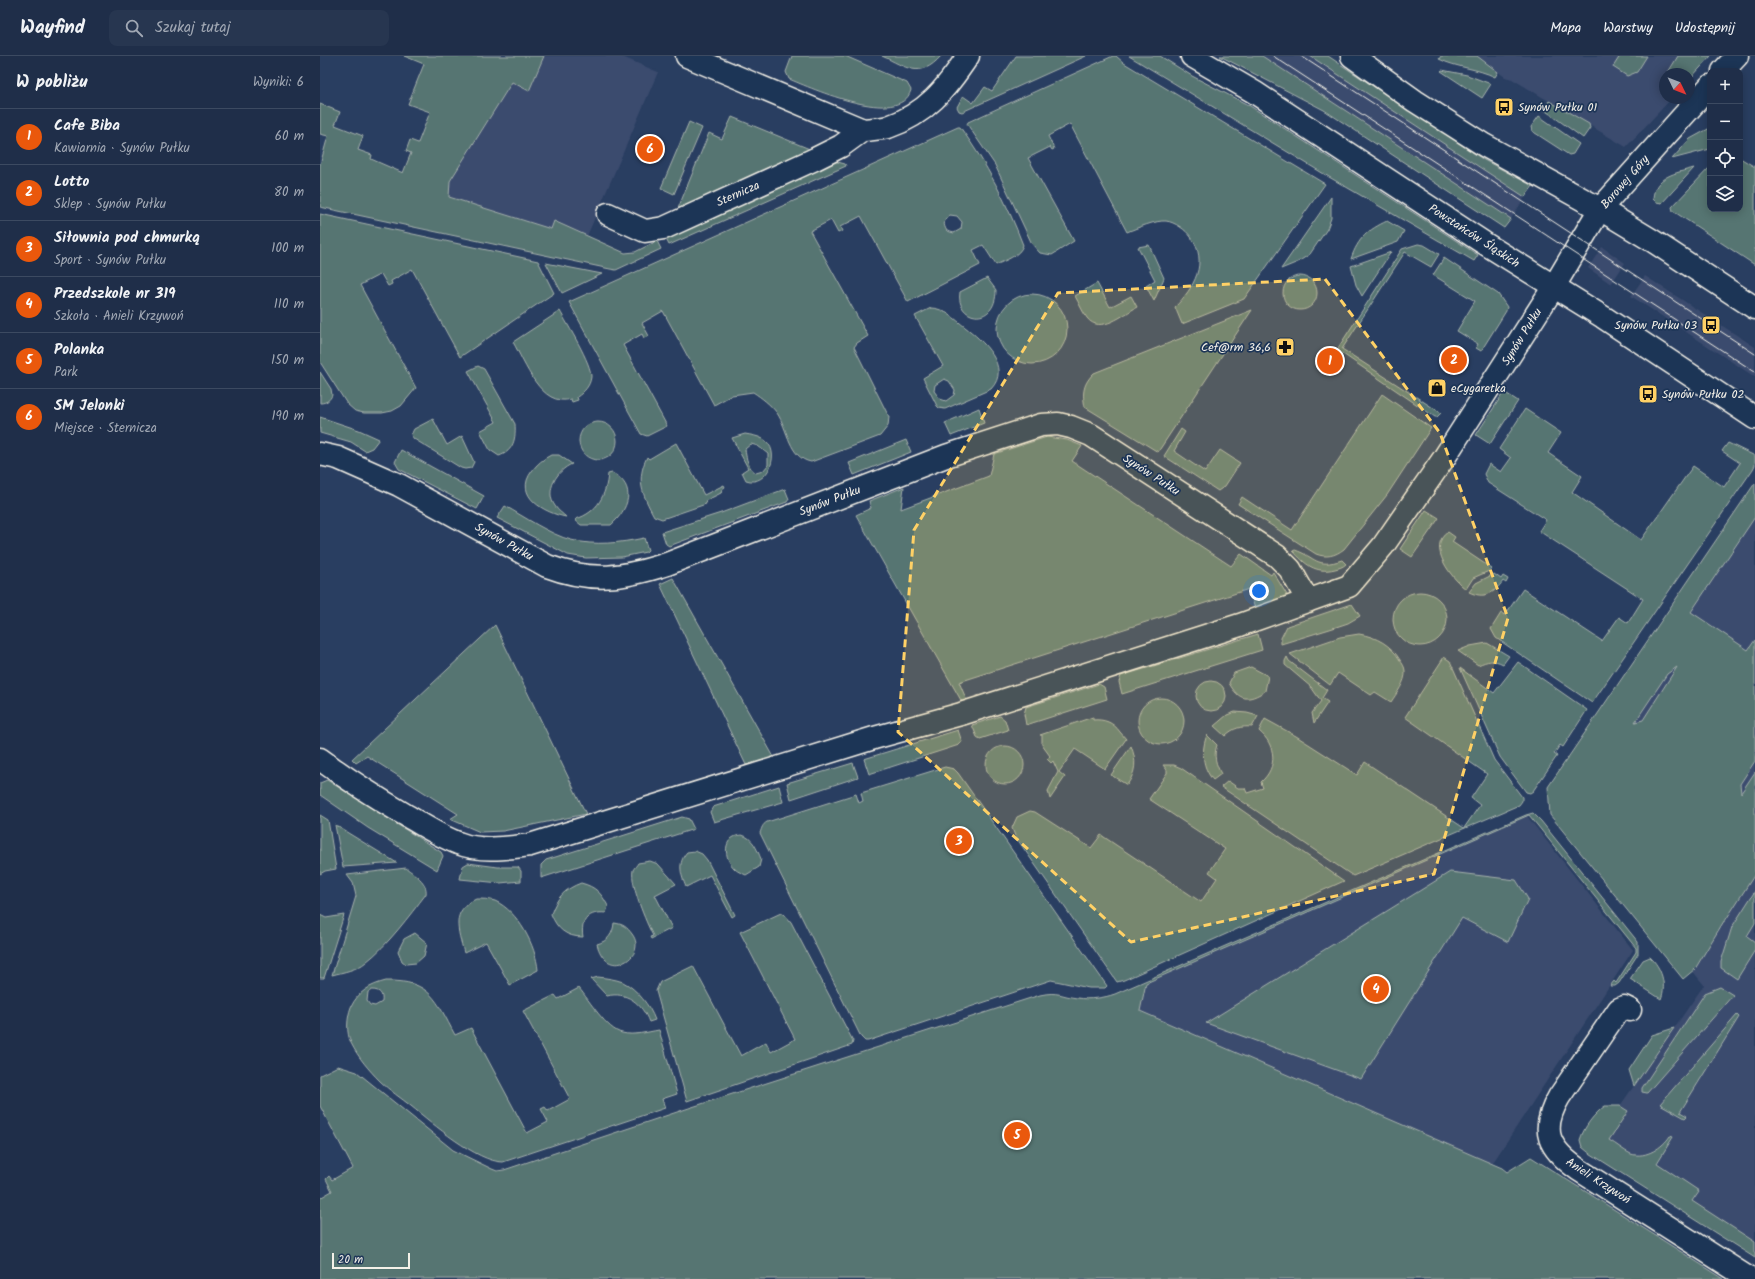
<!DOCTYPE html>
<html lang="pl">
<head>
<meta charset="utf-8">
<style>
  :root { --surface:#1f2e49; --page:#273650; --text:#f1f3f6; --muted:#a1a8b4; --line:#3c4a61; --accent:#ea580c }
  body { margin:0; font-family:Kalam,sans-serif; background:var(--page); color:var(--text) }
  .controls { position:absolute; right:12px; top:12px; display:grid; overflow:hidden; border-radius:8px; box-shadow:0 2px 10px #0003 }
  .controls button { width:36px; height:36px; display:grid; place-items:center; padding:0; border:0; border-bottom:1px solid var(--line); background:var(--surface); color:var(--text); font:20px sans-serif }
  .compass { position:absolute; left:1339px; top:12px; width:36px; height:36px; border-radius:50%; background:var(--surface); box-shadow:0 2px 10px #0003; rotate:133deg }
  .scale { position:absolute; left:12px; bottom:10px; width:78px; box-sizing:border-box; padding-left:4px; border:2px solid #f4f1e8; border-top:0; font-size:11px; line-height:14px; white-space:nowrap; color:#f4f1e8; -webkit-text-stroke:3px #1d3557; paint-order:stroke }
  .you { position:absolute; left:939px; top:535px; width:14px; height:14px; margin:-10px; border:3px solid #fff; border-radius:50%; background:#1a73e8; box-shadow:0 0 0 6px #1a73e833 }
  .badge { display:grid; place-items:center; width:26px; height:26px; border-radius:50%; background:var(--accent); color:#fff; font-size:13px; font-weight:700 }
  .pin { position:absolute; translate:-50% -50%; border:2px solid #fff; box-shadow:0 1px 4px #0006 }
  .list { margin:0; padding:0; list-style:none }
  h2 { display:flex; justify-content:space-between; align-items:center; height:52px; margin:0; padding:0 16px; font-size:17px }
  h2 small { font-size:13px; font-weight:400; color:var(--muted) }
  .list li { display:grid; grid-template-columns:26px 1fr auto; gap:12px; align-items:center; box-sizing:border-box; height:56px; padding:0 16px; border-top:1px solid var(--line) }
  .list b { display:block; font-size:15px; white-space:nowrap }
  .list p { margin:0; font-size:13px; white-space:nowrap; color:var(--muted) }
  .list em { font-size:13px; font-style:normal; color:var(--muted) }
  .icon { flex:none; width:22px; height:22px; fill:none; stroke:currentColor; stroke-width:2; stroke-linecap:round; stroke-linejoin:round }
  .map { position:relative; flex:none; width:1435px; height:1223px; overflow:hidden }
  header { display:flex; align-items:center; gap:24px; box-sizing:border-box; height:56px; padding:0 20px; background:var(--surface); border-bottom:1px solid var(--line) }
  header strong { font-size:19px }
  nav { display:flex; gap:22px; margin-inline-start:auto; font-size:14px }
  .search { width:280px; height:36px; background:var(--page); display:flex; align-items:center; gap:10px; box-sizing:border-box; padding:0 14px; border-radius:8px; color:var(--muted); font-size:15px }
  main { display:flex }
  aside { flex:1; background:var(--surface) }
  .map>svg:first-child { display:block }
  .built { fill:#3b4b6e }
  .green { fill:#577472; stroke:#a6b2ad; fill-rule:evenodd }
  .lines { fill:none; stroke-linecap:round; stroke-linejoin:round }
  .street-casing { stroke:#f4f1e8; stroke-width:25 }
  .secondary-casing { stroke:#f4f1e8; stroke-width:25 }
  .street { stroke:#1d3557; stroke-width:22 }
  .secondary { stroke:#1d3557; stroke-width:22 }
  .tram { stroke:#f4f1e8; stroke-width:1 }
  .marked { fill:#ffd166; fill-opacity:0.2; stroke:#ffd166; stroke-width:3; stroke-dasharray:8 5; stroke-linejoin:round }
  .labels { text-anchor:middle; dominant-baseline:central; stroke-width:3.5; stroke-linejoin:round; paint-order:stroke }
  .poi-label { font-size:12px; fill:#f4f1e8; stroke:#1d3557; text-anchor:start }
  .street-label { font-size:12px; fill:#f4f1e8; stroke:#1d3557 }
</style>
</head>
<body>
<header>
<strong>Wayfind</strong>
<div class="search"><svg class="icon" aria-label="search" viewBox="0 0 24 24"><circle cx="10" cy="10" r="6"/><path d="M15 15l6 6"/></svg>Szukaj tutaj</div>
<nav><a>Mapa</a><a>Warstwy</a><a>Udostępnij</a></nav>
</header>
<main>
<aside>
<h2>W pobliżu<small>Wyniki: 6</small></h2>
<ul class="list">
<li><span class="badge">1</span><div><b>Cafe Biba</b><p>Kawiarnia · Synów Pułku</p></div><em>60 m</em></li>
<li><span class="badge">2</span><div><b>Lotto</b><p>Sklep · Synów Pułku</p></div><em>80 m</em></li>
<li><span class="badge">3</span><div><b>Siłownia pod chmurką</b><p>Sport · Synów Pułku</p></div><em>100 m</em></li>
<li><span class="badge">4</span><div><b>Przedszkole nr 319</b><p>Szkoła · Anieli Krzywoń</p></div><em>110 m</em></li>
<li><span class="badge">5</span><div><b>Polanka</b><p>Park</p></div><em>150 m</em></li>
<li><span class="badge">6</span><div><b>SM Jelonki</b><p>Miejsce · Sternicza</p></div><em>190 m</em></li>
</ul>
</aside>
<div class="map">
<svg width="1435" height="1223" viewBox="0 0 1435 1223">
  <rect width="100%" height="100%" fill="#293e61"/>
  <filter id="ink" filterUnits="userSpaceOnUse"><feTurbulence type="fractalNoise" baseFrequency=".025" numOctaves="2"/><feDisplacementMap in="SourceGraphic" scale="8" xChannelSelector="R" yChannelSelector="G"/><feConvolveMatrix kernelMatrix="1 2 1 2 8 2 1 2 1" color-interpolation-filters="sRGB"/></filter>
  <g filter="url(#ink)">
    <!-- built -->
    <path class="built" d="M224,0H300L338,16L267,180L235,165L231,173L129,141L130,125L192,26L209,34Z
      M942,0H990L1205,141L1191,163Z
      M1157,0H1391L1369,24V18H1345V42H1352L1306,91L1192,23L1185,21Z
      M1282,191L1305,207L1291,228L1268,212Z
      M1325,220L1435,291V321L1311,240Z
      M1435,461V584L1429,594L1435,598V1202L1268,1096L1384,929L1240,751Z
      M1207,760L1313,894L1172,1108L819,955L826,927Z"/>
    <!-- green -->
    <path class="green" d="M84,0H224L209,35L192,26L130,125L129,141L231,173L234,165L305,197L315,196L337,185L341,193L296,214L290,213L0,151V109L8,80L0,78V48L20,56L15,69L43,80L38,94L52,99L51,103L83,117L91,97L86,95L90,84L98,87L110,56L88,48L104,8Z
      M472,0H525L587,27L591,34C580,72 491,32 469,23L466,16Z
      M562,0H621C600,24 586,11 562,0Z
      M696,0H766L642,56L639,55L637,51L643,40L653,47L665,31L672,35Z
      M793,0H796L804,7L1005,128L924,243L862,268L855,251C874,232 889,206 871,181C866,174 855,166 846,165C836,164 817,172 807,176L750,68L728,80L734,93L732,94L730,91L708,102L754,185L732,199L720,197L712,188L675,109L647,68L648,66Z
      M809,0H840L872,20L930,50L1158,199L1154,205L1009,121Z
      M900,0H942L1191,163L1184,172L1004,54Z
      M990,0H1008L1164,104L1213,130L1205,141Z
      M1121,0H1157L1178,16L1175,21C1157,12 1137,12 1119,3Z
      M1300,0H1327L1317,16L1307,20L1293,11Z
      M1358,0H1391L1369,24V18H1347Z
      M1122,14L1147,19L1171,28L1162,42L1121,15Z
      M1229,45L1269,68L1270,72L1263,82L1223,53Z
      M1219,60L1259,88L1253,98L1249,99L1212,75L1211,71Z
      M412,61L492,94L357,155L389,77L402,83Z
      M369,66L382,72L354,138L341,132Z
      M638,71H640C667,108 687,147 703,189C700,200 685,204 676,209L663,189L653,194L660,209L588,246L541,160L520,171L522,175L518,177L511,164L490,175L548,280L537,287L534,291L569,361L568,370L560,380L491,406C469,402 468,373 457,357C450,348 442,342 433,336L412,339L394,349L343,255L322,267L329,280L324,282L322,278L303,289L347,370L327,380L321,378L249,246ZM630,159L637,160L642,166L641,173L634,177L627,175C623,169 623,164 630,159Z
      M1390,72V93L1352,103L1370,83Z
      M1420,102L1435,111V209L1353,155L1352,151L1390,111V153H1420Z
      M514,105L525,108L526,110L349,189L345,181Z
      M1374,112L1342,147L1336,146L1333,143C1334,120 1356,117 1374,112Z
      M1011,141V162L1007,173L990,198L978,206L961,213Z
      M0,158L218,205L234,237L140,301L92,213L71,225L72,228L68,230L61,218L40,229L96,332L81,350L72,355L62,357H44L35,355L27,348L0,306Z
      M1067,165L1084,175L1078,186L1031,203C1038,182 1048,174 1067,165Z
      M1098,188L1104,189L1119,198L1111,211L1085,196L1022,293L1121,357L1117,361H1115L1020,296L1018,292L1082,193Z
      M829,189L844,222L834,245L826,230L835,224L818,191Z
      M1071,196L1042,240L1036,229L1031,210Z
      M1124,202L1178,238L1187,251L1186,255L1161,295L1156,292L1158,288L1137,275L1155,245L1113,219Z
      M226,207L282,218L242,237Z
      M963 237a17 17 0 1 1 34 0a17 17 0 1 1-34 0Z
      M667,222L676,234C676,272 635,265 640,236Z
      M777,227L790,251L811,240L817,251C804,258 780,279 767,262C762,255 759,247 755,240Z
      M677 273a35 35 0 1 1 70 0a35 35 0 1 1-70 0Z
      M611,252C624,252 635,263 645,271C662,284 692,311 671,333L625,353L619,352L617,350L603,322L623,310L595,260ZM624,323L629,325L635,334L634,339L626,345L620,343L614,335L615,329Z
      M932,254L838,396L765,351C762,337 763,328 774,317Z
      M240,255C247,268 272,308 271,321C270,330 264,336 257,341L258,344L252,346L251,343C221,352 205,307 193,286Z
      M158,310L164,313L195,368C196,382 194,395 179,400L170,394L160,375L176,366L148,315Z
      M0,316L11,333L12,339C10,344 6,347 0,347Z
      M1184,336L1198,345L1170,388L1156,379Z
      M1062,338L1111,372L1067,439L1024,493C1015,500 1006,502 996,498L918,448L922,441L972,474Z
      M659,352L664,367L631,380L625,367Z
      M1205,353L1241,377L1228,397L1262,420L1252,436L1321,484L1373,410L1404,431L1420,407L1402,395L1408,387L1435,400V409L1433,413L1272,647L1176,582L1171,573L1181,557L1185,559L1203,533L1282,585L1299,561L1308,567L1323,543L1219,475L1226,464L1168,427L1164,418L1169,408L1181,416L1191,402L1179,393Z
      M0,361L39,374L59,383L52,392L45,395L31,386L0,377Z
      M113,363L127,389L142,380L154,406L151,412L145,413L141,412L94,383L91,379L94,373Z
      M259 385a19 19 0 1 1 38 0a19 19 0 1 1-38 0Z
      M861,373L865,376L854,395L885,416L900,394L920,407L905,430L898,435L844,400Z
      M425,378C431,379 438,380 443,383C463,394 448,432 426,424L422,416L428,412L412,382ZM431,388L438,390L448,398V409L443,415L436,417C428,412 426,402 425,393Z
      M727,381L747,384L762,390L752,405L911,510L921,498L951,519L953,516L967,539L966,541L935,553L929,533L639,626L647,645L642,646L536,459L551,452L549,445L584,431L581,453L669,420L674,398Z
      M586,384L591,396L534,419L529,407Z
      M356,387L384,439L404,429L405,431L402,433L401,437L385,445L386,448L342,463L334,460C322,438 316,424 327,401L329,403Z
      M81,394L164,440L157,453L79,413L75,406Z
      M231,399H239L252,408C237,414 224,435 235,450C237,454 243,458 246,461C225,457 193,440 212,415C217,408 223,403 231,399Z
      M292,417C318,430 308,454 291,469H261L255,464L256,463C278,456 286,439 288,418Z
      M1435,427V461L1371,556L1428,594L1435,584V705L1420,728L1421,737L1435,716V818L1405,865H1404L1375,913L1363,923L1230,759L1228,731ZM1357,611L1323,664L1315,666L1347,618Z
      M465,433L469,443L467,446L349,490L346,488L342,476L401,457Z
      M185,450C203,460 231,479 251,484C275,490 300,487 324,482L328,494L326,496L302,501L266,502L248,499L177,462Z
      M1106,454L1119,462L1092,501L1080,493Z
      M1128,476L1135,481L1132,486L1171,512L1169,515L1153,522L1146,533C1132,523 1106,490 1128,476Z
      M975,494C996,501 996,513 1022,504L1026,508C1023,511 1019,512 1015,513C995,518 985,508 973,495Z
      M1174,518L1181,523L1183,520L1188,523L1186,527L1183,525C1174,538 1164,543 1149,536L1156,527Z
      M353,522L455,703L426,709L340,528Z
      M1073 563a27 27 0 1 1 54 0a27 27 0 1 1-54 0Z
      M1032,548L1040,560L1028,567L1013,572L961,588V582L967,570Z
      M175,569L266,758L183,775L160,776L130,763L138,758L47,700L36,707L32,703Z
      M938,578L942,594L802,638L799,626L801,620Z
      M1039,578C1057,581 1071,589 1080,604C1082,607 1085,611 1085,615C1086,626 1076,638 1071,646L1055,636L1051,639L1018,617L1010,629L970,598L1020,581Z
      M1167,587L1189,600L1183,608C1174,603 1167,605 1158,609L1138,595L1150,590Z
      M967,601L969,605L1007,634L1002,642L1008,646L994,667L992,657L1001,645L991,631L965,609V605Z
      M1124,601L1130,605L1174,704L1202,741V745L1199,749L1033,820L901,731L908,725L918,732H925L927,737L943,732L941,726C958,711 956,689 939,675L945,663L976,680L1037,719L1045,706L1144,772L1160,749L1151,742L1167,718L1085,661Z
      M1198,606L1267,654L1243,691L1240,689L1234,698L1237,700L1213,735L1210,737L1206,736L1180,701L1140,612L1174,637Z
      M931,611L948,620L945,635C928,646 919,645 909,627L914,617Z
      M876 640a15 15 0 1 1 30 0a15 15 0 1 1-30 0Z
      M779,628L784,631L787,643L706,669L704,658L706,651Z
      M818 665a23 23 0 1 1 46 0a23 23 0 1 1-46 0Z
      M915,656L927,657L938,660L932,671C921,670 913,672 905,680L894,670L907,659Z
      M680,660L685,664L688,674L660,683L657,681L652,669Z
      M773,661V664C784,663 793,666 800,676C802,678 804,681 806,683L785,713L755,693L739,716L745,721L730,743L728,735L738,716L733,705L731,707L727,703L730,700L722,689V679H720Z
      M638,674L642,686L639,689L549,718L544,703Z
      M887,679L897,689C893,700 896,708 901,718L893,724C882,711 881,695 887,679Z
      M811,690C817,705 816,716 807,729L791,719Z
      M666 709a19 19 0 1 1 38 0a19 19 0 1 1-38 0Z
      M533,707L538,721L471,743L467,727Z
      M843,709H854L861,712L1024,825L804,924L797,926L695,780L692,772L697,761L710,755L715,756L771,792L781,779L881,846L897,822L889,816L905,793L829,743L847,717V714Z
      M625,711L634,713L638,717L787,930L785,932H769L731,924L548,985H545L541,981L440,777C442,772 442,769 447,766L536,738L539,747L543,745L541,737Z
      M7,724L121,796L123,800L117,814L48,772L0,739V727Z
      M459,730L463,746L394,766L390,756L393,751Z
      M1213,757L1221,765L1318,886V898L1299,927L1295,930H1290L1294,925L1296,927L1316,896V892L1209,759L826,927L820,955L1182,1112L1187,1116L1211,1101L1404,1223H0V1142L12,1135L6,1123L9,1120L12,1124L33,1112L0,1050V1019L18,1010L37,1016L133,1094L172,1113L177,1115L184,1114L369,1052L720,939C738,935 741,940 757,942C769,944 784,942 795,938L1206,759Z
      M0,759L8,764L16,813L5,815L0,818Z
      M362,761L369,763L374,773L221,822V809L226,804Z
      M15,769L77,807L23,811Z
      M422,779C433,782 437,793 441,803L439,811L426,819C422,817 418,816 415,813C403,802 402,780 422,779Z
      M375,795L382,798L387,804L415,859L412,861L390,819L366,831C361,819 357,807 367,796Z
      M330,805L338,808L356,828L335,839L352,872L331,883L330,881L333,880C326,866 310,829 313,814C314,812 317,809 318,807Z
      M148,807L178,811H198L201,815V825L180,827L140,823L143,810Z
      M86,812C94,818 108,826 106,838C90,859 67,890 46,906C37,914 23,916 12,919L36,840L33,827L27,819Z
      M1130,816L1196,824L1208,843L1188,886L1142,862L1041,1023L886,967Z
      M261,827C276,831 281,837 288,850L286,857C269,855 260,864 263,881C246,881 237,873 231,858C237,841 245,833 261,827Z
      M1435,835V867L1427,880L1435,886V894L1417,923L1401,912V906L1412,871Z
      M156,843C162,843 169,843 175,845C198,855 216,890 218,914L190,929L166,886L144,897C138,874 130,855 156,843Z
      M461,857L466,860L471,866L533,985L532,989L367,1045L336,935L340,926L373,910L421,1000L446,986L451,996L475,983L420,876Z
      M0,859L6,862L24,859L4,922H0Z
      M294,867C303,868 307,871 312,878C329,900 287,927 277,888C288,885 293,878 294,867Z
      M95,877L107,887L104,900L96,907L86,908L82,905L78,895L84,883Z
      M1330,901C1341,911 1347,928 1341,943L1310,923L1323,904Z
      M278,921C286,922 295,923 303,926C317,933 330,950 335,964L329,966C322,947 306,935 287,940L271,923Z
      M66,925C111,924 116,944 135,979L151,972L207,1077L228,1066L221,1053L225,1051L228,1055L250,1043L203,955L235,939L238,943L259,932C269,944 287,974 302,977C314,980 327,976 339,974L357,1038L342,1043L345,1052L183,1106C157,1106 112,1067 91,1050C81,1042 70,1035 60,1025C49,1014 38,1001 31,987C26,976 27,962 31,951C38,936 50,929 66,925ZM52,934C60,934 63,938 62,946L55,950L50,949L47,945L48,936Z
      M1400,931L1413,939L1327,1037L1322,1036V1032L1385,937Z
      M1417,959L1419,961L1360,1056L1367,1060L1365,1062L1340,1048Z
      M1354,972L1314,1030L1309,1014L1332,979Z
      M1285,1050H1300L1308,1055L1289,1084C1296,1088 1304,1095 1311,1098C1326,1103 1343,1091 1350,1080L1353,1081L1337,1107L1379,1135L1372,1145L1435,1186V1202L1268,1096L1262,1091L1260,1084C1264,1071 1274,1058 1285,1050Z"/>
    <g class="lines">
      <defs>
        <path id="street" d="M367,0L543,74C551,73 561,73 568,71C606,58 626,33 648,0
          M1403,15L1417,0
          M288,158L325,175L344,172L495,103L521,90L543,74
          M0,398L18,402L79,429L227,510C272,527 304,522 347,508L626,400L721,369L738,368L751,371L771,379L957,500L970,513L988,545
          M0,703C27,723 55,741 84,758C101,768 119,780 138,787C160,796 187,792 210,789L554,682L641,658L920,569L1029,530L1063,490L1124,402L1233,232L1280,153L1390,30
          M1310,954L1304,951L1299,953L1239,1041C1219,1075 1229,1093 1259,1114L1430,1223"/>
        <path id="secondary" d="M872,0L934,36L1164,187L1283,261L1435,362
          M1032,0L1095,45L1164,89L1280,153L1333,185L1435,252"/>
      </defs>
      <!-- street casing -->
      <use href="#street" class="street-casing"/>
      <!-- secondary casing -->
      <use href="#secondary" class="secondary-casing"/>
      <!-- street -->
      <use href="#street" class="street"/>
      <!-- secondary -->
      <use href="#secondary" class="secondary"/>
      <!-- tram -->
      <path class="tram" d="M953,0L1435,316
        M981,0L1435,298"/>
    </g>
  </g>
  <!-- marked area -->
  <path class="marked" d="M1005,223L1120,377L1188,562L1114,818L811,886L578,676L594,474L738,237Z"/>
  <!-- icons -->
  <defs>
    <symbol id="bus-square" viewBox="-11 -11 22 22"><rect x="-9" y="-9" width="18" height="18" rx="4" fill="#ffd166" stroke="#1d3557"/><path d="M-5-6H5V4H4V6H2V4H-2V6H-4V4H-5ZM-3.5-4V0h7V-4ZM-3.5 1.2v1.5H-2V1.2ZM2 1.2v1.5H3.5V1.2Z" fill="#111"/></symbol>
    <symbol id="pharmacy-square" viewBox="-11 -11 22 22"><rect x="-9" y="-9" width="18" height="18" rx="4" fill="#ffd166" stroke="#1d3557"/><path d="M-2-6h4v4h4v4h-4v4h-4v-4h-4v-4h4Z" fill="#111"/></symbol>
    <symbol id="shop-square" viewBox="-11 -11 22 22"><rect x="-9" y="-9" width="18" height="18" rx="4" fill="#ffd166" stroke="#1d3557"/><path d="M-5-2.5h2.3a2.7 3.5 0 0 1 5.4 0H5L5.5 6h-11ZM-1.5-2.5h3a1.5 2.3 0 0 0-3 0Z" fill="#111"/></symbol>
  </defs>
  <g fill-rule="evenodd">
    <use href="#bus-square" x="1173" y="40" width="22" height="22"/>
    <use href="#bus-square" x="1380" y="258" width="22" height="22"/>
    <use href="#pharmacy-square" x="954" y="280" width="22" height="22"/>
    <use href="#shop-square" x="1106" y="321" width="22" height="22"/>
    <use href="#bus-square" x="1317" y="327" width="22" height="22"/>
  </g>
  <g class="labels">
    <!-- poi labels -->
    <g class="poi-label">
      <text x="1198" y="51">Synów Pułku 01</text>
      <text x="1377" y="269" text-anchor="end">Synów Pułku 03</text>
      <text x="951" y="291" text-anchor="end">Cef@rm 36,6</text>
      <text x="1131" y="332">eCygaretka</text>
      <text x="1342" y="338">Synów Pułku 02</text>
    </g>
    <!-- street labels -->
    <g class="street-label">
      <text transform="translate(1305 126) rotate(-49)">Borowej Góry</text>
      <text transform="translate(418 138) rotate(-24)">Sternicza</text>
      <text transform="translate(1154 180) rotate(33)">Powstańców Śląskich</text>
      <text transform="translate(1202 281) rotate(-58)">Synów Pułku</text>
      <text transform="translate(831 419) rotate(33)">Synów Pułku</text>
      <text transform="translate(510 445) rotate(-21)">Synów Pułku</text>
      <text transform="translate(184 486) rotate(29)">Synów Pułku</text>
      <text transform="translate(1278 1125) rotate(33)">Anieli Krzywoń</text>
    </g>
  </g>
</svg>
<div class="controls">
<button>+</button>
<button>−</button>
<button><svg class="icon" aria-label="locate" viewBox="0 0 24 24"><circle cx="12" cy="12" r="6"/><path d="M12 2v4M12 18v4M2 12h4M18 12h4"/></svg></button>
<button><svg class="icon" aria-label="layers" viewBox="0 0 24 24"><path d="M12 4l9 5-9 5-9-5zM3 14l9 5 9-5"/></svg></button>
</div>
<svg class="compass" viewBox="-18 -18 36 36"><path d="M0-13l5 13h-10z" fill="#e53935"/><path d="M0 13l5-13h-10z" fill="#a1a8b4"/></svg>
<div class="scale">20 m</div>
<div class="you"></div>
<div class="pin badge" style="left:1010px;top:305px">1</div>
<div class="pin badge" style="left:1134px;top:304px">2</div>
<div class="pin badge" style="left:639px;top:785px">3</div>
<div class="pin badge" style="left:1056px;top:933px">4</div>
<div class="pin badge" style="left:697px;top:1079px">5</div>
<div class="pin badge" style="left:330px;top:93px">6</div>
</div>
</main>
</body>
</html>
